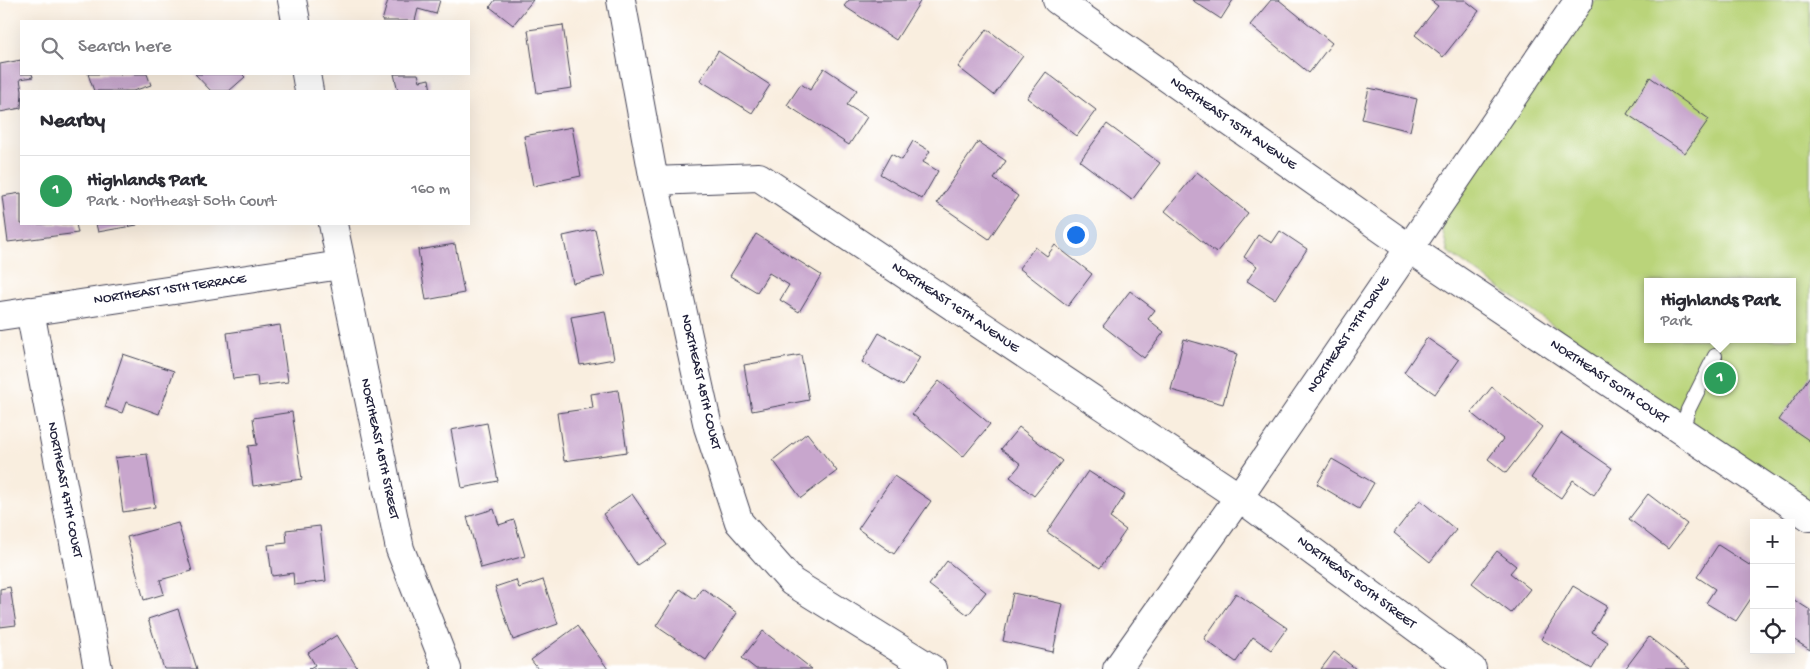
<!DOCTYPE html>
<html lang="en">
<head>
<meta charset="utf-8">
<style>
  :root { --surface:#fff; --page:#f7f7f7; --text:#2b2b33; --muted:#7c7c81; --line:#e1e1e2; --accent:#c8321e }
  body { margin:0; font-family:"Gochi Hand",sans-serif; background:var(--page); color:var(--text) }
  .controls { position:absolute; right:15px; bottom:15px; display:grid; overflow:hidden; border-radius:0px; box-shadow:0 5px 20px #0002 }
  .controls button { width:45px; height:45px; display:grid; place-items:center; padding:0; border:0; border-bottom:1px solid var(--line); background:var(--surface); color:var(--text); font:25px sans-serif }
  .you { position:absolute; left:1075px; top:234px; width:18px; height:18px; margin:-12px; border:4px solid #fff; border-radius:50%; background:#1a73e8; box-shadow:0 0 0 8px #1a73e833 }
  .badge { display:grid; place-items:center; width:32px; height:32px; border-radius:50%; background:var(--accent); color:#fff; font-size:16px; font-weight:700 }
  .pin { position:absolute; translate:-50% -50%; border:2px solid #fff; box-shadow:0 1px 5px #0006 }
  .popup { position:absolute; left:1644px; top:278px; width:152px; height:65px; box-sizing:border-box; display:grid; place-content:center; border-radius:0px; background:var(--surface); filter:drop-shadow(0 1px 4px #0005); font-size:16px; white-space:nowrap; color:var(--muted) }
  .popup b { font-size:19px; color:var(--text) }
  .popup::after { content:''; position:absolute; left:50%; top:100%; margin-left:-10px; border:10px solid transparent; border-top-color:var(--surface) }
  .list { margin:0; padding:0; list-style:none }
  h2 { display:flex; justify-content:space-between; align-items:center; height:65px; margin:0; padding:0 20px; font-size:21px }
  h2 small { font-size:16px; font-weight:400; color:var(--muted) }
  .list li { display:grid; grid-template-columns:32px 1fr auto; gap:15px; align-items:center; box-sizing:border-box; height:70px; padding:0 20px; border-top:1px solid var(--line) }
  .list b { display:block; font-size:19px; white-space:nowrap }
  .list p { margin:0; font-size:16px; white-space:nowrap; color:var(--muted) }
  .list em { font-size:16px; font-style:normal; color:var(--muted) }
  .icon { flex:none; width:28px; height:28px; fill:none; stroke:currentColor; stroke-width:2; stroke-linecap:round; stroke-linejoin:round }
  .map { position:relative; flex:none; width:1810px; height:669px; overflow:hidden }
  .search { position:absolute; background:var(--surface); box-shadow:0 5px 20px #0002; left:20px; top:20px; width:450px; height:55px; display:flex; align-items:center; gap:12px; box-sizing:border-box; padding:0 18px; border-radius:0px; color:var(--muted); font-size:19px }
  .panel { position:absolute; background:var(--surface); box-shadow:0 5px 20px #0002; left:20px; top:90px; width:450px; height:135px; border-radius:0px }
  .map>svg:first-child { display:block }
  .green { fill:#bad47a; stroke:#6e7b5a; fill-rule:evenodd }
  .building { fill:#c8a6cd }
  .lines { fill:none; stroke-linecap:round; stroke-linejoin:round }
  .service-casing { stroke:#424154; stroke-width:16 }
  .minor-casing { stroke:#424154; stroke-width:30 }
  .tertiary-casing { stroke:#424154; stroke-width:30 }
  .service { stroke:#fff; stroke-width:14 }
  .minor { stroke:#fff; stroke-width:28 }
  .tertiary { stroke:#fff; stroke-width:28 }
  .labels { text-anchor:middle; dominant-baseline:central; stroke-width:4; stroke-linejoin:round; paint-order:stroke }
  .street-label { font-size:14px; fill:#22223b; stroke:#fff }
</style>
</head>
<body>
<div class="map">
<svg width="1810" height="669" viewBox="0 0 1810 669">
  <rect width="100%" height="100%" fill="#fff"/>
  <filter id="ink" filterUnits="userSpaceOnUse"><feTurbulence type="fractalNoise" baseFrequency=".02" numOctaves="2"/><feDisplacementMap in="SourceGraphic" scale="10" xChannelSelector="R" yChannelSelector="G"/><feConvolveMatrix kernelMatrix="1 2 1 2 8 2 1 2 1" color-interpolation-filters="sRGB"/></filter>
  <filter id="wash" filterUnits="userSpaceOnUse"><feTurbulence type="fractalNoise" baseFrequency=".0096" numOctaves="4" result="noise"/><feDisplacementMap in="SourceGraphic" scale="20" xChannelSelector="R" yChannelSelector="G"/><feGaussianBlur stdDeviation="1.12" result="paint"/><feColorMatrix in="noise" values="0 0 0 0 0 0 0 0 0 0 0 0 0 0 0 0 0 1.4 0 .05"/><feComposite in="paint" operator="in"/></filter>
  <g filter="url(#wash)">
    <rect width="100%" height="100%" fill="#f9eedf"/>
    <!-- green -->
    <path class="green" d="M1594,0H1810V505L1448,252L1440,221ZM1648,282H1792V339H1648Z"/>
    <g id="blocks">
      <!-- building -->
      <path class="building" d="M388,0H440L436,14L418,9L415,21H382Z
        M495,0H533L513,25L490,7Z
        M849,0H921L896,40L844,6Z
        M1192,0H1233L1221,19Z
        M1271,0H1279L1332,43L1309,73L1250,25Z
        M1430,0H1465L1479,11L1443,57L1415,35L1438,6Z
        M563,25L572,88L537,93L528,30Z
        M987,29L1023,56L994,95L958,67Z
        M718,51L770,85L752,113L700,80Z
        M21,60V74H32L33,77L20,79L22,91L21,108L0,112V64Z
        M824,68L857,90L847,105L867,117L849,145L787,105L801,84L810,90Z
        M1046,72L1096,110L1077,136L1027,98Z
        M88,74H147L151,85L133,91H94Z
        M195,74H242L245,77L229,91H211Z
        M394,74H418L420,81L429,79L431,91H398Z
        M1650,77L1709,119L1685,153L1627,114Z
        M1369,88L1417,99L1410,131L1362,119Z
        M1107,124L1160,163L1132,200L1080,161Z
        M572,127L581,176L533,186L524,136Z
        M913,141L930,151L923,162L938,171L922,199L880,174L891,154L902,160Z
        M978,142L1006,161L994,179L1018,196L989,239L937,203Z
        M1197,172L1248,213L1216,253L1165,211Z
        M21,193V224H76L78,233L8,242L2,196Z
        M96,224H137V225L98,232Z
        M595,229L605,276L573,283L563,236Z
        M1280,231L1307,249L1275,299L1247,281L1257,266L1244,257L1258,235L1272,243Z
        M756,234L821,275L799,312L780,300L789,285L769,273L757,292L730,276Z
        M455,244L464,293L426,300L418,250Z
        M1055,245L1092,274L1068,306L1019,268L1035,247L1047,256Z
        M1130,291L1155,310L1148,319L1164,332L1144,358L1103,326Z
        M605,311L614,359L580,365L571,317Z
        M280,325L288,382L258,386L257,376L233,379L227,333Z
        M879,333L920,357L903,386L862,362Z
        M1427,338L1459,360L1435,394L1404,372Z
        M1184,339L1237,354L1223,404L1171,390Z
        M123,354L174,371L159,414L126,402L122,413L105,407Z
        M801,355L809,400L752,411L744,365Z
        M1810,376V441L1779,420Z
        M939,381L990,424L963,457L912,414Z
        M1492,387L1542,427L1506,473L1488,459L1503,439L1471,413Z
        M618,390L627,452L564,461L557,413L593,408L591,394Z
        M292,412L302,479L253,486L248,446L257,445L253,418Z
        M487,423L498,481L462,488L451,430Z
        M1019,427L1062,461L1034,496L1010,477L1021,464L1001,449Z
        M807,433L837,471L801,498L773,460Z
        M1561,433L1612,468L1594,495L1573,480L1561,498L1531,478Z
        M147,454L155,507L123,512L115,458Z
        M1332,459L1374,483L1359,509L1317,484Z
        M1088,471L1125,495L1110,518L1126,530L1100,568L1047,532Z
        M894,476L931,501L894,554L858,529Z
        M632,494L667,545L637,565L603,514Z
        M1648,494L1687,524L1668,549L1629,519Z
        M1420,500L1456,530L1430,562L1394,533Z
        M494,509L499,525L514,520L525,556L481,568L467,517Z
        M178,523L192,571L160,580L164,594L144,600L127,537Z
        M320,526L326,581L294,585L293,573L272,576L268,545L287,543L286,530Z
        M1718,545L1754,568V594L1736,621L1706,603L1715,589L1697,577Z
        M1497,551L1516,566L1510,573L1530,589L1511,613L1472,583Z
        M947,561L986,592L968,615L929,585Z
        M516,580L519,588L543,580L558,624L513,640L495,587Z
        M1573,586L1607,606L1592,632L1608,642L1592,669L1541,639Z
        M10,587L16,625L0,627V589Z
        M702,588L737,613L706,660L656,626L680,589L695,599Z
        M1013,593L1063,604L1053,652L1003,641Z
        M1236,593L1287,628L1271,650L1253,637L1236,662L1204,639Z
        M1791,598L1810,610V650L1793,639L1791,642Z
        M178,609L197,669H164L148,619Z
        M577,626L608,669H538L531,660Z
        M763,631L812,669H756L742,658Z
        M337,635L358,669H308L315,665L308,653Z
        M1649,637L1690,669H1625Z
        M1334,652L1356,669H1321Z"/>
    </g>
  </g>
  <g filter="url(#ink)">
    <use href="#blocks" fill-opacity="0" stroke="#424154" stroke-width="1"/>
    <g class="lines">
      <defs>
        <path id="service" d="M1682,431L1688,410L1715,356"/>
        <path id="minor" d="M621,0L654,181L708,427L739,522L792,582L932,669
          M1057,0L1409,248L1810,517
          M654,181L759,177L1239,497L1472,669
          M30,311L98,669
          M0,316L341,265
          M1117,669L1239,497L1579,0"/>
        <path id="tertiary" d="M292,0L296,21
          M306,74L309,91
          M333,224L400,549L447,669"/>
      </defs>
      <!-- service casing -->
      <use href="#service" class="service-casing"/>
      <!-- minor casing -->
      <use href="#minor" class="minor-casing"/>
      <!-- tertiary casing -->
      <use href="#tertiary" class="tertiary-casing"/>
      <!-- service -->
      <use href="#service" class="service"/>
      <!-- minor -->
      <use href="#minor" class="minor"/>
      <!-- tertiary -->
      <use href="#tertiary" class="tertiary"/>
    </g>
  </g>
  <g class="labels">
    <!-- street labels -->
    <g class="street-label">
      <text transform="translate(1233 124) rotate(35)">NORTHEAST 15TH AVENUE</text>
      <text transform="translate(170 290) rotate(-8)">NORTHEAST 15TH TERRACE</text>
      <text transform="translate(955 308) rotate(34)">NORTHEAST 16TH AVENUE</text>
      <text transform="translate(1349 335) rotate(-56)">NORTHEAST 17TH DRIVE</text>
      <text transform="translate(700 382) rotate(77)">NORTHEAST 48TH COURT</text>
      <text transform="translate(1609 382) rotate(34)">NORTHEAST 50TH COURT</text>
      <text transform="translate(379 449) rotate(78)">NORTHEAST 48TH STREET</text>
      <text transform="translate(64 490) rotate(79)">NORTHEAST 47TH COURT</text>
      <text transform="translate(1356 583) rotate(37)">NORTHEAST 50TH STREET</text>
    </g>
  </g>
</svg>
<div class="controls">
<button>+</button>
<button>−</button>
<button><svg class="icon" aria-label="locate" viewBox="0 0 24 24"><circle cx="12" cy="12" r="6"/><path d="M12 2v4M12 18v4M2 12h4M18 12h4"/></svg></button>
</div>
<div class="you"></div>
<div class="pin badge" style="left:1720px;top:378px;background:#2e9e5b">1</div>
<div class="popup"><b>Highlands Park</b>Park</div>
<div class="search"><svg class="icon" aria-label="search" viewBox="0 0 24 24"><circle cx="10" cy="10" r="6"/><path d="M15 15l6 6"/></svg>Search here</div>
<section class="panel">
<h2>Nearby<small></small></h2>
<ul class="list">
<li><span class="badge" style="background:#2e9e5b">1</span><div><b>Highlands Park</b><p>Park · Northeast 50th Court</p></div><em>160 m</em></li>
</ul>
</section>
</div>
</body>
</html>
